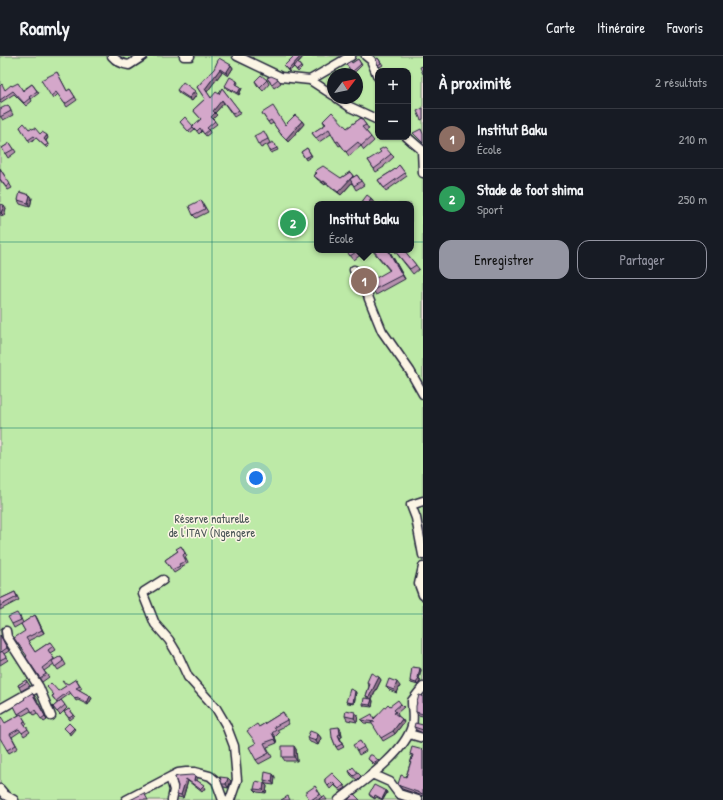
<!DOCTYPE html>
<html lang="fr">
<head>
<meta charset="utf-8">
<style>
  :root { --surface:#171b24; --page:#20242c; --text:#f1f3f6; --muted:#9ea1a6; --line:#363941; --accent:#9495a2 }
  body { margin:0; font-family:"Patrick Hand",sans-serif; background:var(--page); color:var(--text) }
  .controls { position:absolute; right:12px; top:12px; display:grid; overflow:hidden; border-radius:8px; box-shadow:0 1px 3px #0004 }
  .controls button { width:36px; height:36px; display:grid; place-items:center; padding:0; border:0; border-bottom:1px solid var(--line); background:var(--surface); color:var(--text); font:20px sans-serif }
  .compass { position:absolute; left:327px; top:12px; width:36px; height:36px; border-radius:50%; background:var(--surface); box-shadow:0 1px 3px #0004; rotate:58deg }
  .you { position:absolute; left:256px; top:422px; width:14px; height:14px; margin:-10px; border:3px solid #fff; border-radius:50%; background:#1a73e8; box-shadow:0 0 0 6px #1a73e833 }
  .badge { display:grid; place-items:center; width:26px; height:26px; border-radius:50%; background:var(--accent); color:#fff; font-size:13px; font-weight:700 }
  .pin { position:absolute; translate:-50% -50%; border:2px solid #fff; box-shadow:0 1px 4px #0006 }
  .popup { position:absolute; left:314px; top:145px; width:100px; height:52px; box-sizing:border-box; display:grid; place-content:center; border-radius:8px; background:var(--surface); filter:drop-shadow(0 1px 3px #0005); font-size:13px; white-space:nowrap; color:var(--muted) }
  .popup b { font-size:15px; color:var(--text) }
  .popup::after { content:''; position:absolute; left:50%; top:100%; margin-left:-8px; border:8px solid transparent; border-top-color:var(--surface) }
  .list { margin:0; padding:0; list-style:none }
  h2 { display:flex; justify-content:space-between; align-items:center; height:52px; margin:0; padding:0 16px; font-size:17px }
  h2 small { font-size:13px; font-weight:400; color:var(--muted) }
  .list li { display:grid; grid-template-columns:26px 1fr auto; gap:12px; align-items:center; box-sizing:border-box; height:60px; padding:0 16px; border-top:1px solid var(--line) }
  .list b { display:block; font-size:15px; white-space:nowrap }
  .list p { margin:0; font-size:13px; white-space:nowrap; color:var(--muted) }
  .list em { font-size:13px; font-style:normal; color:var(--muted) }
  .actions { display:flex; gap:8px; padding:12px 16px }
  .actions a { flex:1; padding:9px 0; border:1px solid var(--accent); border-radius:12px; text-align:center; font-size:14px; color:var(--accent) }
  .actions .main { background:var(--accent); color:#111 }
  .map { position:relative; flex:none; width:423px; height:744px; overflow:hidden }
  header { display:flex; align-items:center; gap:24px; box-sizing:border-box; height:56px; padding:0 20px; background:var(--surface); border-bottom:1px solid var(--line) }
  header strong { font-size:19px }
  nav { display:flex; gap:22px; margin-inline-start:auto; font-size:14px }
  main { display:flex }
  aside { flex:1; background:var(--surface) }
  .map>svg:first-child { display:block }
  .green { fill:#bdeaa7; stroke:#708671; fill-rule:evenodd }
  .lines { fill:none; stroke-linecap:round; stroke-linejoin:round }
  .minor-casing { stroke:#22223b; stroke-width:11 }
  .minor { stroke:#fcf5e5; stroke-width:8 }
  .wall { fill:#b690ae; stroke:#22223b }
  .shaded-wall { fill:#94758d; stroke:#22223b }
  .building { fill:#d4a7ca; stroke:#22223b }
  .grid { fill:none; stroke:#0f766e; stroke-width:1; stroke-opacity:0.55 }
  .labels { text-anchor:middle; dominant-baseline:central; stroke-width:3; stroke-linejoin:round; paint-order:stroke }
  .park-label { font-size:12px; fill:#495456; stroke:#fcf5e5 }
</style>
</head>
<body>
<header>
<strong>Roamly</strong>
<nav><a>Carte</a><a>Itinéraire</a><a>Favoris</a></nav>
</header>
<main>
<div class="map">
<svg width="423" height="744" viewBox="0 0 423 744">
  <rect width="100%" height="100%" fill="#f0dedd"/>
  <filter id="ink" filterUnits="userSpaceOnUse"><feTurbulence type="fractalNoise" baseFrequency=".025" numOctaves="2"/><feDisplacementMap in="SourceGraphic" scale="8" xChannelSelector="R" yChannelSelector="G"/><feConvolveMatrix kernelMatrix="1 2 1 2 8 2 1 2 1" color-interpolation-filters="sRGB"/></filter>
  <g filter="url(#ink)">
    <!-- green -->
    <path class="green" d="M0,0H423V744H0ZM378,15H408V81H378ZM333,18H357V42H333ZM317,148H411V194H317Z"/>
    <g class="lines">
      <defs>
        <path id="minor" d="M112,0C117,6 122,8 129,9L143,0
          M184,0H190
          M237,0L281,21L310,24L333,39
          M366,0L371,4L378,21
          M310,24L351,0
          M337,42L350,51L378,64
          M407,81L422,94L423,117
          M354,214L365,228L369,243L382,275L410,315L423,338
          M423,445L411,449L416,462L423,499
          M423,511L419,528L423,539
          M163,524L144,536L143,538L155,568L169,584L178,599L188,621L216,652L226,669L234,690L237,724L230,744
          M6,575L7,581L39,631L51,660
          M0,653L39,631
          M409,678L423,682
          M372,718L390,726L399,738L418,744
          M170,721L174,734L172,744
          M0,733L5,739L14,744
          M126,744L170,721L178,717L186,716H195L210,720L216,725L223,744
          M339,744C362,726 404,698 412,670C414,663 412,653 412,645L423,631"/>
      </defs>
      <!-- minor casing -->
      <use href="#minor" class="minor-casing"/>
      <!-- minor -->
      <use href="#minor" class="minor"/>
    </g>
    <!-- wall -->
    <path class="wall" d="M303,1L298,7L302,12L298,16L294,11L289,16L284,10Z
      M378,2L383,9L380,11L378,9Z
      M358,3L362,9L353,18L346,8L352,7Z
      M231,9L233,12L228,20L222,16L207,36L211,42L219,38L222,32L241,57L234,61L224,47L215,57L217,59L213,63L217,68L209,74L210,77L206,80L202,75L199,78L195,73L190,77L180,66L193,70L201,63L193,54L205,43L197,31L214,13Z
      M57,16L67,35L70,33L77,44L67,51L58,38L53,43L51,40Z
      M267,22L278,23L281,27L274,32Z
      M267,24L269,28L263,35L257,29L255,25Z
      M237,25L238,27L237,29L241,31L242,32L239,39L226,32L225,30Z
      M32,28L39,37L31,43L32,45L26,50L14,38L0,47V30L5,34L12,30L23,34Z
      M177,34L197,38L192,45L179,37Z
      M8,49L13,59L3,64L0,60Z
      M262,57L286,69L302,65L304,68L288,86L282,80L273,67L270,69Z
      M361,62L369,73L366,75L374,85L364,94L361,90L349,100L341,89L339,90L331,78L319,86L312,77L325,69L323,65L347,72Z
      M20,71L32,73L40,78L48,82L46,85L49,90L47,92L36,82L30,86Z
      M266,79L270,87L261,92L258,88Z
      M10,87L16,96L8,102L2,92Z
      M275,88L278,94L271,97L270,95Z
      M307,92L312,100L306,104L301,96Z
      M391,98L394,101L384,110V111L376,116L368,104Z
      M399,109L407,120L386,135L378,124L394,114Z
      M0,112L12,132L8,134L0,124Z
      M315,115L341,122L350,116L354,121L357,119L364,129L356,134L352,127L341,139L326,128L325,129L317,123L314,120L316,117Z
      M30,139L32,142L30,151L20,148L18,144Z
      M201,144L208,156L196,162L193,159Z
      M0,148L6,152L4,160L0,159Z
      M346,194H367L354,204Z
      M372,194H389L405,223L376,239L373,234L390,215Z
      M394,194H404L419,213L413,218Z
      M181,490L187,500L185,501L188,507L181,511L182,512L174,517L165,504L178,495Z
      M15,536L19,544L0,554V543Z
      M35,559L44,577L28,585L35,596L50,586L55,594L50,597L55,604L61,600L66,609L58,614L54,608L44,615L49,621L42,626L26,601L27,600L25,575L21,568L14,572L12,568L20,560L23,567Z
      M0,579L9,595L4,598L8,604L0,609V597L1,596L0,595Z
      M420,612L421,614L419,623L421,624L418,629L411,627L410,625Z
      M379,621L381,624L372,643L373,645L372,651L364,650L363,648L368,643L366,640L369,630L367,626Z
      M76,623L82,632L79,634L90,640L92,642L88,649L78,644L76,645L71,637L61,644L67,652L60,659L53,651L60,645L57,647L52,640Z
      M26,624L30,630L21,635L18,629Z
      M400,630L397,637L389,634L386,631Z
      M355,635L356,637L354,648L348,647L346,646Z
      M32,637L47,664L44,666L37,657L34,659L31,655L22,660L27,668L25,669L30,676L24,680L21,675L12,681L18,692L9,697L7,694L5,667L19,659L14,650L25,643Z
      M423,640V660L418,659L416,656Z
      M401,648L404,651L397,657L398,659V660L402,663L404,666L395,678L383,685L373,668L364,667L361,664L374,662L390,650Z
      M69,653L75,660L70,664L64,656Z
      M283,656L289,668L277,674L279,677L275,681L277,687L267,691L272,701L259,708L256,704V687L259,671Z
      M358,659L357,666L347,664L345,660Z
      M423,669V677L416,674L414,671Z
      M341,674L342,681L340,682L344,691L338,694L336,691L332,681Z
      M318,678L321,682L318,689L310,686L307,682Z
      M360,685L366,695L359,699L357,695Z
      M296,693L297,705H285L282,701Z
      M423,694V740L402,733L398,728L406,721L412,701L410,698Z
      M368,703L378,704L379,705L374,709Z
      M349,715L358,717L361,720L357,724L351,719Z
      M273,718L275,721L274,729L266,728L264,724Z
      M175,721L197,722V724L205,732L202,736L188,725L183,742L178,741L177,738L178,730Z
      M325,723L344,729L346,732L341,735L334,729L330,733L325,726Z
      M231,725L228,732L224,731L222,728Z
      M267,730L266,737L257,736L254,733Z
      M315,730L322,741L318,744H310Z
      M386,735L387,737L383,744L376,741L375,743L370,740L369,738Z"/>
    <!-- shaded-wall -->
    <path class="shaded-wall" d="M301,0L303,1L289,16L288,14Z
      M231,9L233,12L228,20L226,17Z
      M220,13L222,16L207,36L205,33Z
      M241,31L242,32L239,39L238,37Z
      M195,35L197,38L192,45L189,42Z
      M222,44L224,47L215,57L217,59L213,63L211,61L213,55Z
      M302,65L304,68L288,86L286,83Z
      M47,79L48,82L45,85L44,83Z
      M353,120L355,123L341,139L338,136Z
      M324,125L326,128L325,129L322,126Z
      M30,139L32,142L30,151L28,147Z
      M371,142L374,147L373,148H371L369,145Z
      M4,149L6,152L4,160L1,157Z
      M388,194H389L405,223L402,219Z
      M35,559L37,562L44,577L42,574Z
      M420,612L421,614L419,623L421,624L418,629L416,627Z
      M379,621L381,624L371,644L369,641Z
      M397,626L400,630L397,637L394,634Z
      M355,635L356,637L354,648L353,647Z
      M32,637L35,640L47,664L45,660Z
      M90,640L92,642L88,649L87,647Z
      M372,643L373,645L372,651L370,649Z
      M355,656L358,659L357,666L354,662Z
      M402,663L404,666L395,678L393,675Z
      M339,671L341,674L342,681L340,678Z
      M74,672L75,673L70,679L69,677Z
      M272,677L275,681L277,687Z
      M318,678L321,682L318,689L316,685Z
      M338,679L340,682L344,691L342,688Z
      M294,690L296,693L297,705L294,701Z
      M273,718L275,721L274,729L272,726Z
      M195,720L197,722L196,728L194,725Z
      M228,722L231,725L228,732L226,728Z
      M186,723L188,725L183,742L181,739Z
      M264,727L267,730L266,737L263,734Z
      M204,729L205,732L202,736L200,733Z
      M386,735L387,737L382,744V743Z"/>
    <!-- building -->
    <path class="building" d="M294,0H301L288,14L284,10Z
      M219,2L231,9L226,17L220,13L205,33L211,42L216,36L219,38L222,32L239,54L233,58L222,44L213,55L215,57L211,61L215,65L207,72L209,74L204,78L200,72L197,75L193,71L188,75L180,66L185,61L193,70L201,63L193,54L205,43L197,31L214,13Z
      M378,2L381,7L378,9L376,3Z
      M358,3L361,8L352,16L346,8L351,5L352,7Z
      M298,7L301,11L297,14L293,10Z
      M423,10V18L420,11Z
      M57,16L67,35L70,33L75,41L65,48L56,36L51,40L41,24Z
      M261,19L267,24L260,31L255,25Z
      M271,20L278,23L272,28L267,22Z
      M230,21L237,25L236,28L241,31L238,37L225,30Z
      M183,26L195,35L189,42L177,34Z
      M18,27L23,35L32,28L37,35L29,41L30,42L24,47L13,35L0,44V30L2,28L5,34L11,29L12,30Z
      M8,49L11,55L0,61V53Z
      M273,50L285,69L295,59L302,65L286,83L280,77L271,64L268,66L262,57Z
      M423,52V63L421,64L417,55Z
      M332,56L347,72L361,62L366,69L362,71L371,81L361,90L358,86L346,96L338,85L336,86L329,73L316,82L312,77L326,68L323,65Z
      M24,67L29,73L31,72L32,73L35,72L40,78L42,76L47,79L44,83L48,88L45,90L34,80L28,84L20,71Z
      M421,73L423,78V87L413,77Z
      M264,75L268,83L258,88L254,80Z
      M273,86L277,92L270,95L267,89Z
      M10,87L14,93L5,98L2,92Z
      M385,91L391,98L381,106L382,107L374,113L368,104L381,96L379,94Z
      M307,92L311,99L305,102L301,96Z
      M399,109L405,117L384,132L378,124L394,114Z
      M323,110L341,122L350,116L353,120L338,136L324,125L322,126L314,120L317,117L315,115Z
      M0,113L10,128L6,131L0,123Z
      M357,119L361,125L354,130L350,123Z
      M20,136L30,139L28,147L18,144Z
      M367,139L371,142L369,145L372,148H363L361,147Z
      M201,144L205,153L193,159L189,150Z
      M0,148L4,149L1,157H0Z
      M346,194H359L350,200Z
      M373,194H388L402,219L373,234L369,226L390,214Z
      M394,194H404L416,209L410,213Z
      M181,490L185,497L183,499L186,505L179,508L180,510L172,514L165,504L178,495L176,493Z
      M15,536L17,541L0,550V543Z
      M17,557L21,564L12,568L8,561Z
      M35,559L42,574L26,582L35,596L50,586L53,590L48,594L54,603L42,612L46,618L40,622L26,601L27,600L14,582L25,575L21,568Z
      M0,579L7,592L1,596L0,595Z
      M2,595L6,601L0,604V597Z
      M61,600L63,605L55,611L52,605Z
      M412,611L420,612L418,622L419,623L416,627L410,625Z
      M371,617L379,621L369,641L366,640L370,628L367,626Z
      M76,623L80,630L76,632L90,640L87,647L77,641L75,643L69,635L56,645L52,640L54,639L47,631L51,627L58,635L66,630L62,625L68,628Z
      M389,623L397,626L394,634L386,631Z
      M26,624L27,626L19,631L18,629Z
      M350,633L355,635L353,647L346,646Z
      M32,637L45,660L41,663L35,654L32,656L29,651L18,658L14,650L25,643L24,642Z
      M419,639L423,640V658L416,656V650Z
      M364,642L372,643L370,649L363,648Z
      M61,644L65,649L57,656L53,651Z
      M398,644L401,648L394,654L396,656L394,657L402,663L393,675L381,682L371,666H375L361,664L372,658L374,663L388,648L390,650Z
      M69,653L74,659L69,662L64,656Z
      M346,654L355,656L354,662L345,660Z
      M283,656L287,664L274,671L276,674L272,677L275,683L264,687L269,697L256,704L249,691L256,687L247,675L257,668L259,671Z
      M21,658L25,665L23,666L28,673L22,677L19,673L10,678L16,689L7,694L0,682V659L5,667Z
      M69,667L74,672L69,677L64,672Z
      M415,667L423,669V674L414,671Z
      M339,671L340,678L338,679L342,688L336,691L332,681L331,672Z
      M310,675L318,678L316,685L307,682Z
      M360,685L364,691L357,695L353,689Z
      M282,690H294V701H282Z
      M412,691L423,694V738L400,730L398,728L401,719L406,721L413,699L410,698Z
      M370,699H372L378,704L373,707L368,703Z
      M353,711L358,717L354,720L349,715Z
      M265,716L273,718L272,726L264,724Z
      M332,717L344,729L339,733L332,726L328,730L325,726V723Z
      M192,719L195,720L194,725L196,724L204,729L200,733L186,723L181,739L177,738L178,730L175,721L178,720Z
      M220,721L228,722L226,728H222Z
      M256,725L264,727L263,734L254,733Z
      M374,729L386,735L382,743L375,739L374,742L369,738Z
      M315,730L320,738L311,744H310L305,737Z
      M144,737L148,744H130Z
      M354,738L360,744H348Z
      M288,740L290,744H281Z
      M324,740L327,744H320L319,743Z"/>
  </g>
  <!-- grid -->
  <path class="grid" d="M212,0V744M0,186H423M0,372H423M0,558H423"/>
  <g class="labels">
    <!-- park labels -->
    <g class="park-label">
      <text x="212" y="462">Réserve naturelle<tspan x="212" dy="14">de l'ITAV (Ngengere</tspan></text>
    </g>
  </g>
</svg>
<div class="controls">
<button>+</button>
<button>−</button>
</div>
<svg class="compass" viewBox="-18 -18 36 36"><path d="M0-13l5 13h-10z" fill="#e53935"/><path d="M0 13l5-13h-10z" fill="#9ea1a6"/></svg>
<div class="you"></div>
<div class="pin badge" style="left:364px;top:225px;background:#8d6e63">1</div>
<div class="popup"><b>Institut Baku</b>École</div>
<div class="pin badge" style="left:293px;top:167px;background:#2e9e5b">2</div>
</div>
<aside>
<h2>À proximité<small>2 résultats</small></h2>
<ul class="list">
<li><span class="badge" style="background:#8d6e63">1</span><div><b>Institut Baku</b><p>École</p></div><em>210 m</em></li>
<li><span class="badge" style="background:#2e9e5b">2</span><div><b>Stade de foot shima</b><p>Sport</p></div><em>250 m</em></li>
</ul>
<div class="actions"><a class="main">Enregistrer</a><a>Partager</a></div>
</aside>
</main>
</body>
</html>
